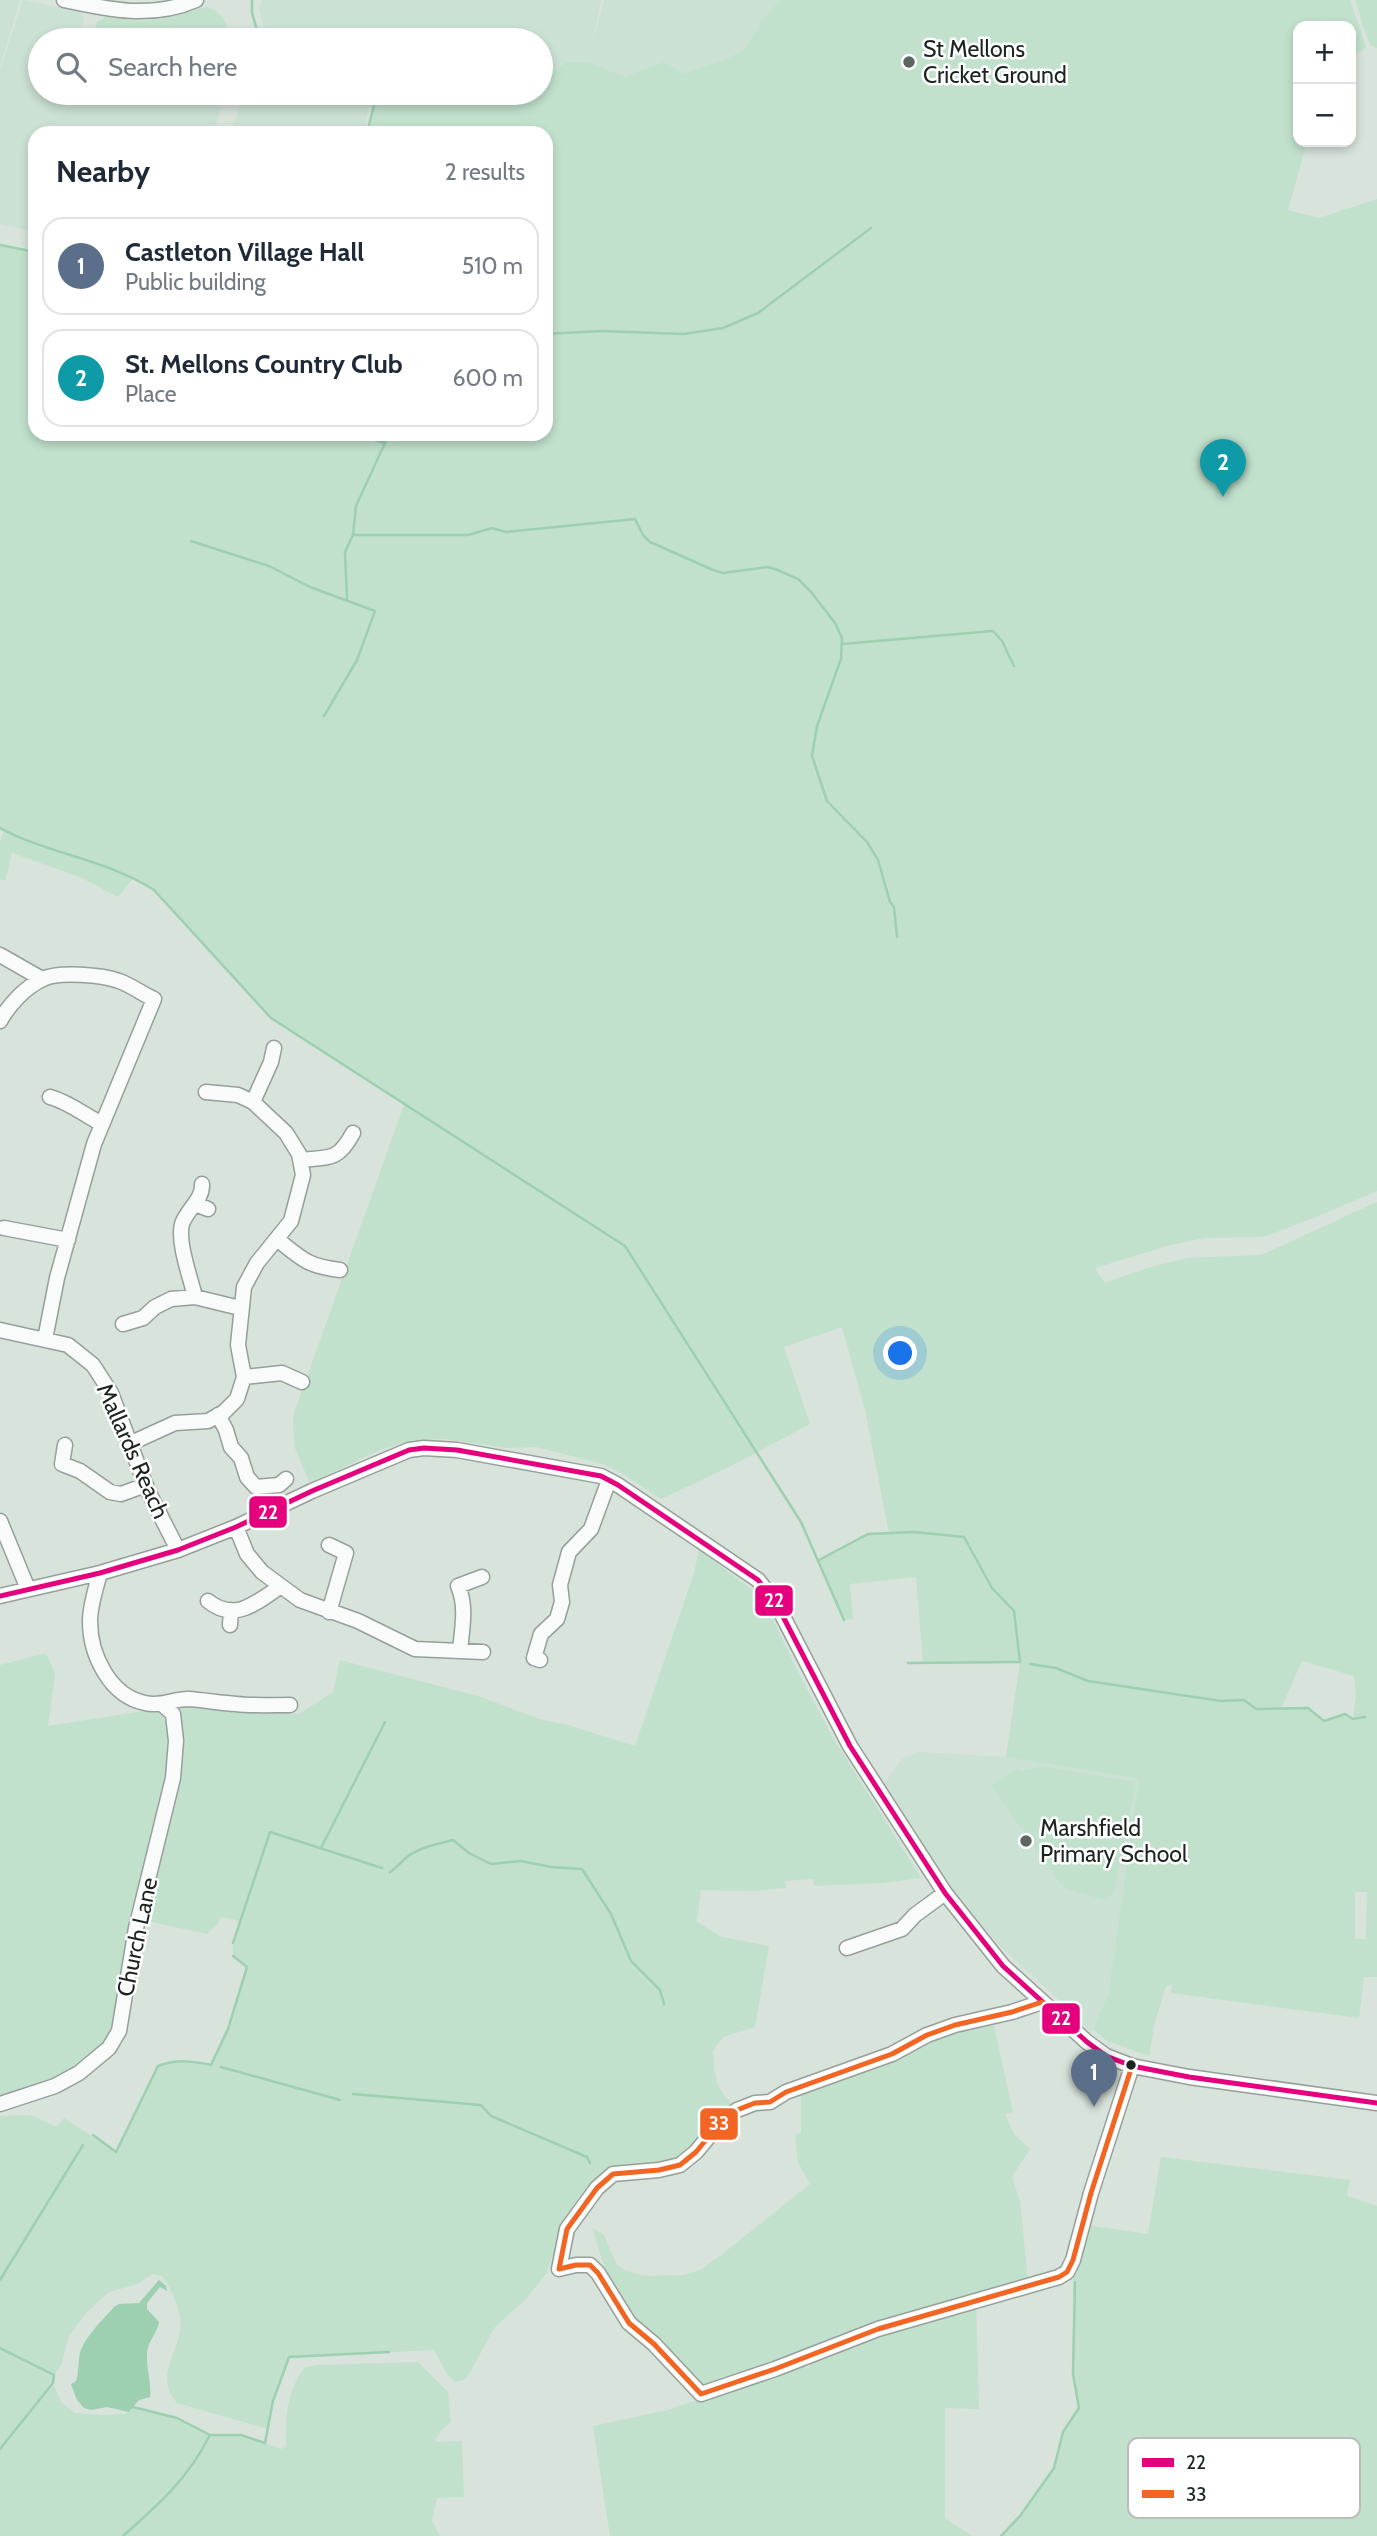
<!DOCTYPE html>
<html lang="en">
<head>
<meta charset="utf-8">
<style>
  :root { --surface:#fff; --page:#f6f6f7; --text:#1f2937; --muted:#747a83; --line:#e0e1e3; --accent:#111827 }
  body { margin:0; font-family:Cabin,sans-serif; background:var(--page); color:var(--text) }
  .controls { position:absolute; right:21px; top:21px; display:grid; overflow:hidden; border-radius:14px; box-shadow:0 4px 10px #0003 }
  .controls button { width:63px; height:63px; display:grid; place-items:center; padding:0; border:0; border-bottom:2px solid var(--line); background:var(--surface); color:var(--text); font:35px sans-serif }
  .you { position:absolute; left:901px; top:1354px; width:24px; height:24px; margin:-18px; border:5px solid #fff; border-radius:50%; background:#1a73e8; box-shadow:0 0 0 10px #1a73e833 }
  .badge { display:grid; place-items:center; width:46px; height:46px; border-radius:50%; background:var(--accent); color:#fff; font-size:23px; font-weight:700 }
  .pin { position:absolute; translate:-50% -58px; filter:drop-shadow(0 2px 4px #0008) }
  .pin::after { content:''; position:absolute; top:37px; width:24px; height:21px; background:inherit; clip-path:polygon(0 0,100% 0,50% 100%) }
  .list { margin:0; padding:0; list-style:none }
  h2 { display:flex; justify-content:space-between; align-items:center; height:91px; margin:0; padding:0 28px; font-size:30px }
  h2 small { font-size:23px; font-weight:400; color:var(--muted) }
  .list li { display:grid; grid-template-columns:46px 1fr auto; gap:21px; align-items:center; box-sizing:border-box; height:98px; margin:0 14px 14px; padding:0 14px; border:2px solid var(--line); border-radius:21px }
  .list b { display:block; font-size:26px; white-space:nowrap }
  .list p { margin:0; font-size:23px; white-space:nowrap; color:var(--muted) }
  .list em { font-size:23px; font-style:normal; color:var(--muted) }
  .icon { flex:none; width:38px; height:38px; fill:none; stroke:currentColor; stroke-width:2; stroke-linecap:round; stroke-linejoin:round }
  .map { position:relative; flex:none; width:1377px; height:2536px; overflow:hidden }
  .search { position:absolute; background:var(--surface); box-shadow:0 4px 10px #0003; left:28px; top:28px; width:525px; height:77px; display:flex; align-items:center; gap:18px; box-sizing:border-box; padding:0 24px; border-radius:38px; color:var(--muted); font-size:26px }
  .panel { position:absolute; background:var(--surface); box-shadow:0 4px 10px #0003; left:28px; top:126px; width:525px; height:315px; border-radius:21px }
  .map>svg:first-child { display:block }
  .built { fill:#cbe1d3 }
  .green { fill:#c1e1cd; fill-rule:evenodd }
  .water { fill:#9dcfb1 }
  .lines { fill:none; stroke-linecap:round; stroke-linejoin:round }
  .stream { stroke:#9dcfb1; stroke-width:2.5 }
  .minor-casing { stroke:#969f99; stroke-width:17 }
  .minor { stroke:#f9fbfa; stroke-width:14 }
  .bus-1-casing { stroke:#fff; stroke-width:10 }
  .bus-2-casing { stroke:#fff; stroke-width:10 }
  .bus-1 { stroke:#e5007d; stroke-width:5 }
  .bus-2 { stroke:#f26522; stroke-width:5 }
  .poi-dot { fill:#5d6761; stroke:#fff; stroke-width:2.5 }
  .bus-dot { fill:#1b241f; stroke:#fff; stroke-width:2.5 }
  .labels { text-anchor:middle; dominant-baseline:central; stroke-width:5; stroke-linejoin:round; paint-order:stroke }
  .poi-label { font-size:23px; fill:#1b241f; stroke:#fff; text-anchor:start }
  .street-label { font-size:23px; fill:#1b241f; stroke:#fff }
  .key { fill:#fff; stroke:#bbbdbc; stroke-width:2 }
  .key-label { font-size:19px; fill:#1b241f }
  .line-badge { stroke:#fff; stroke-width:2.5 }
  .badge-label { font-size:19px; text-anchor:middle; font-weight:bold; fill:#fff }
</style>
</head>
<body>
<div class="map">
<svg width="1377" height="2536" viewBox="0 0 1377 2536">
  <rect width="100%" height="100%" fill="#d7e3db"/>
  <!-- built -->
  <path class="built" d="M0,0H20L0,66Z
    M23,0L79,12L84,18L82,29L120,40H40V93H226L214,130L211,133H35V232L0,224V70Z
    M262,0H601L592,47L604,0H780L760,23L747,52L684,79L541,86V40H267L259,9Z
    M244,93H372L363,133H231Z
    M918,1752L1006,1757L1139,1779L1108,1995L1092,2032L1079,2023V2018L1001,1947L958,1898L884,1784L902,1759Z"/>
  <!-- green -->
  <path class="green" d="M780,0H1350L1366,47L1351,58V26H1298V142H1307L1288,210L1319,218L1377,199V1191L1314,1218L1263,1237L1204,1238L1167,1246L1095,1268L1105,1283L1147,1268L1187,1258L1261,1255L1377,1202V1977H1364L1359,2018L1171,1993L1172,1984L1166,1986L1155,2022L1149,2056L1107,2041L1093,2029L1108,1995L1139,1779L1006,1757L1020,1662L923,1663L916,1577L850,1584L853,1619L844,1620L819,1560L868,1534L889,1533L865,1410L842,1327L784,1347L810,1424L729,1467L661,1499L623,1474L603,1464L536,1447L508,1448L444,1439L412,1440L380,1450L310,1483L294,1446L293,1416L404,1105L271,1018L154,890L134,877L118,897L80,877L12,853L5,881L0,879V843L4,830L0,828V245L35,252V434H546V133H367L377,93H422L449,102L509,93H541V81L567,62H587L625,77L664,62L684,74L727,59L745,49L760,23ZM1302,1661L1354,1676L1356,1696L1353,1718L1345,1714L1324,1721L1308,1708H1281ZM1355,1892H1367L1366,1939H1355Z
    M1356,0H1377V48L1371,46L1362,24Z
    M207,7C224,12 227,24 231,40H120L94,31L97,22L106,17L142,21L160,19Z
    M699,1550L751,1589L769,1611L797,1670L832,1736L921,1878L883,1883L814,1886L813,1879L785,1881L786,1888L754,1891L701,1890L697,1922L722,1937L769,1946L755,2027L723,2037L713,2051C715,2078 714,2086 734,2106C725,2113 716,2119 708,2127C683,2152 684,2167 644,2163L640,2167L623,2165L611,2169L597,2179L578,2198L562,2231L546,2274L524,2301L495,2327L468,2376L464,2380L455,2382L448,2376L434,2350L290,2357L273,2401L268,2429L177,2403C155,2377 176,2358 180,2331C183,2314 172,2289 162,2276L152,2274L138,2284L109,2292L86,2313L69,2336L61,2365L54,2375L53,2383L61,2402L75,2413L100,2415L125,2414L133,2407L177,2418L210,2435H241L282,2449L286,2446C285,2417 287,2392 304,2368L317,2365L418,2362L448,2392L451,2422L440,2431L435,2442L462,2441L464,2497L437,2498L432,2520L440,2536H0V2116L31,2115L57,2127L64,2118L116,2152L158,2066C176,2059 192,2061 211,2065L228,2029L247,1967L233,1956V1943L240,1921L221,1917L218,1924L207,1934L147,1921L182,1742L181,1706L299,1714L333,1692L340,1660L481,1697L539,1719L568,1725L635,1746L694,1573Z
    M46,1653L55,1674L48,1726L150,1710C160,1713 165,1716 167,1726L166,1783L129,1919L118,2005L111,2034L94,2056L76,2069L0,2099V1665Z
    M1042,1766L1136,1782L1114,1892L1104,1900L1064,1888L991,1786L1017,1768L1020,1771Z
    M992,2018L1013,2112L1005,2114L1014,2134L1030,2149L1012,2177L1020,2201L1028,2281L701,2389L638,2325L601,2270L604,2266L592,2227L604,2235L617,2265L626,2271L645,2276L683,2275L700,2270L720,2256L810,2184L798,2162L795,2134L801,2133V2091L937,2034Z
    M1161,2157L1350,2180L1347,2196L1377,2206V2536H1001L1020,2516L1054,2468L1063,2432L1079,2408L1073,2374V2271L1086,2225L1148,2234Z
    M976,2304L979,2409L945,2408V2518L972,2536H610L593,2426L668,2410L798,2365L809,2368L811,2360L885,2332Z"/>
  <!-- water -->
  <path class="water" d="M159,2280L166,2286L167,2291L160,2287L147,2303V2309L159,2322C157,2334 148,2340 147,2353C146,2366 152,2388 150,2397L139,2400L129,2412L107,2407L91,2410L84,2408L77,2400L71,2384L76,2381C79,2372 78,2363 80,2353C85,2336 103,2320 114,2307L119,2304L139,2303Z"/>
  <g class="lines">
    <!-- stream -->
    <path class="stream" d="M252,0V13L260,40
      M367,133L377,93
      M0,245L35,252
      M546,334L601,331L684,334L723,328L758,313L871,228
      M352,434L385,443L388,434
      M353,535H468L492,528L506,532L635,519L643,535L650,542L713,570L723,573L768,567L775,569L798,579L812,593L835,623L842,638L841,659L817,726L812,756L827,801L867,842L878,860L890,902L894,907L897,937
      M191,541L269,566L310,587L375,611L357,660L324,716
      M347,599L345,552L353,535L356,506L385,443
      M842,644L993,631L1002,641L1014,666
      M0,828C49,854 108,860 154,890L271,1018L625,1246L801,1522L844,1620
      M819,1560L868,1534L914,1532L964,1537L992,1588L1014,1611L1020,1662L908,1663
      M1030,1664L1056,1668L1088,1681L1221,1701L1244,1700L1256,1709L1308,1708L1324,1721L1345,1714L1353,1719L1365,1717
      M321,1848L385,1722
      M390,1872C398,1867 402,1861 408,1856C421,1847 438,1844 453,1840L469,1853L491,1864L521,1861L551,1867L582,1869L611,1914L631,1961L660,1990L664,2004
      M233,1943L270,1832L382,1868
      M221,2067L340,2100
      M353,2094L481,2105L491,2116L587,2157L590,2163
      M93,2135L116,2152L158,2066C176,2059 192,2061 211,2065L228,2029L247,1967L233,1956
      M0,2280L83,2145
      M0,2348L54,2375L53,2383L0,2449
      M133,2407L177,2418L210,2435H241L265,2443L273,2401L289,2357L389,2352
      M123,2536C160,2503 187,2480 210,2435
      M1001,2536L1020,2516L1054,2468L1063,2432L1079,2408L1073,2374L1075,2282"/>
    <defs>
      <path id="minor" d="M64,0C110,10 152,19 196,0
        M0,955L42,979
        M0,1021C9,1005 25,987 43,979C58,971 103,975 119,981C131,985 142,994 154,999L94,1144L57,1278L45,1339
        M206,1092L238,1095L253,1102
        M50,1097C69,1102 84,1115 102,1124
        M300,1160C330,1157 338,1161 353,1133
        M195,1204L208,1209
        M4,1228L68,1240
        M277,1239C302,1259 307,1266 340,1270
        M195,1297C191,1279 177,1242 182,1224C187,1209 203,1200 202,1184
        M123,1324L143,1318L155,1307L171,1299L195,1297L240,1308
        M0,1330L68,1345L93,1365L111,1393L147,1489L178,1550
        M244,1377L282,1373L302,1382
        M218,1415L226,1430L231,1447L241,1458L247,1477L256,1487L279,1485L286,1479
        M129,1444L175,1423L208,1421L224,1412L237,1399L244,1377L238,1345L244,1287L257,1263L291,1221L303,1175L299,1154L286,1133L253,1102L271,1062L274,1048
        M65,1445L62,1464L80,1471L110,1492L121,1494L146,1485
        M0,1521L28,1589
        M236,1527L247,1554L262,1572L300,1600L358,1621L415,1649L483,1652
        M100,1573C96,1588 90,1605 90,1621C90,1655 110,1696 145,1703C161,1707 173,1699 188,1699C204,1700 220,1703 236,1704C254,1706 272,1705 290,1705
        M0,1596L100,1573L178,1550L236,1527L312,1491L409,1450L424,1448L457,1450L601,1476L618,1485L758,1580L776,1603L850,1746L945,1893L1003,1966L1087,2042L1106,2056L1132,2066L1189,2077L1377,2103
        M208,1601C235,1623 257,1602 281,1586
        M329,1612L346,1553L329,1545
        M230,1625L231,1610
        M460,1650C462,1629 467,1606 458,1586L482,1577
        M540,1660L534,1658L541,1634L557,1619L562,1602L560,1585L569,1552L591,1529L609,1480
        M847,1948L902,1929L915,1915L945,1893
        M1042,2002L1012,2012L955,2025L927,2035L892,2054L786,2092L770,2102L755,2103L737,2110L720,2123L696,2152L680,2165L659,2170L613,2174L597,2188L567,2229L559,2269L576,2265H590L598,2273L629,2323L654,2344L701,2394L775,2369L878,2329L1059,2277L1067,2272L1073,2260L1091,2193L1132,2066
        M0,2104L55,2086L79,2073L109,2048L119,2031L136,1928L173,1778L176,1741L173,1714L163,1705"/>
    </defs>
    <!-- minor casing -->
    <use href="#minor" class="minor-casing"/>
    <!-- minor -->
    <use href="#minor" class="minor"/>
    <defs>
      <path id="bus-1" d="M0,1596L100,1573L178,1550L236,1527L312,1491L409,1450L424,1448L457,1450L601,1476L618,1485L758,1580L776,1603L850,1746L945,1893L1003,1966L1087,2042L1106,2056L1132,2066L1189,2077L1377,2103"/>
      <path id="bus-2" d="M1042,2002L1012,2012L955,2025L927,2035L892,2054L786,2092L770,2102L755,2103L737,2110L720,2123L696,2152L680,2165L659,2170L613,2174L597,2188L567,2229L559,2269L576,2265H590L598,2273L629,2323L654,2344L701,2394L775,2369L878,2329L1059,2277L1067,2272L1073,2260L1091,2193L1132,2066"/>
    </defs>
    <!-- bus-1 casing -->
    <use href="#bus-1" class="bus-1-casing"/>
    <!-- bus-2 casing -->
    <use href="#bus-2" class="bus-2-casing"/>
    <!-- bus-1 -->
    <use href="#bus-1" class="bus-1"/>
    <!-- bus-2 -->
    <use href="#bus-2" class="bus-2"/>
  </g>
  <!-- markers -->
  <g class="poi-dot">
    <circle cx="909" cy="62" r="7"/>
    <circle cx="1026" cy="1841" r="7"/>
  </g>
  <circle class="bus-dot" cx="1131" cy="2065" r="6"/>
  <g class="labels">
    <!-- poi labels -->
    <g class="poi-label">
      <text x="923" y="49">St Mellons<tspan x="923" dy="26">Cricket Ground</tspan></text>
      <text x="1040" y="1828">Marshfield<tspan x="1040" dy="26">Primary School</tspan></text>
    </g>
    <!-- street labels -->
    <g class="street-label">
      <text transform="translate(133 1451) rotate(66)">Mallards Reach</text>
      <text transform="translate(137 1937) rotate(-78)">Church Lane</text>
    </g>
  </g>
  <!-- legend -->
  <rect x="1128" y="2438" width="232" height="80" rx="10" class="key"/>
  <rect x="1142" y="2458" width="32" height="9" fill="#e5007d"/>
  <rect x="1142" y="2490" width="32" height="8" fill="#f26522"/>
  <g class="key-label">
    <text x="1186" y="2469">22</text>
    <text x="1186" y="2501">33</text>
  </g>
  <g class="line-badge">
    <rect x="248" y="1495" width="40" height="34" rx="7" fill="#e5007d"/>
    <rect x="754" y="1584" width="40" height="33" rx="7" fill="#e5007d"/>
    <rect x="1041" y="2002" width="40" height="33" rx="7" fill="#e5007d"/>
    <rect x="699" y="2107" width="40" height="34" rx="7" fill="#f26522"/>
  </g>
  <g class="badge-label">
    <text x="268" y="1519">22</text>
    <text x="774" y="1607">22</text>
    <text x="1061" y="2025">22</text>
    <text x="719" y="2130">33</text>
  </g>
</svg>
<div class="controls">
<button>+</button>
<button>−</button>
</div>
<div class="you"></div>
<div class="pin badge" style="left:1094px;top:2107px;background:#5c6f8a">1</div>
<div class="pin badge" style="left:1223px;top:497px;background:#0f9aa8">2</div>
<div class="search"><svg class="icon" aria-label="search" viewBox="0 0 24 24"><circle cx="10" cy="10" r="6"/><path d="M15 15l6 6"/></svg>Search here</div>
<section class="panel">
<h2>Nearby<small>2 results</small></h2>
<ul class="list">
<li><span class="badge" style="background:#5c6f8a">1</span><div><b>Castleton Village Hall</b><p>Public building</p></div><em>510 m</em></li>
<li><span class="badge" style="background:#0f9aa8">2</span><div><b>St. Mellons Country Club</b><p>Place</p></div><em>600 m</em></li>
</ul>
</section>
</div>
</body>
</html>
